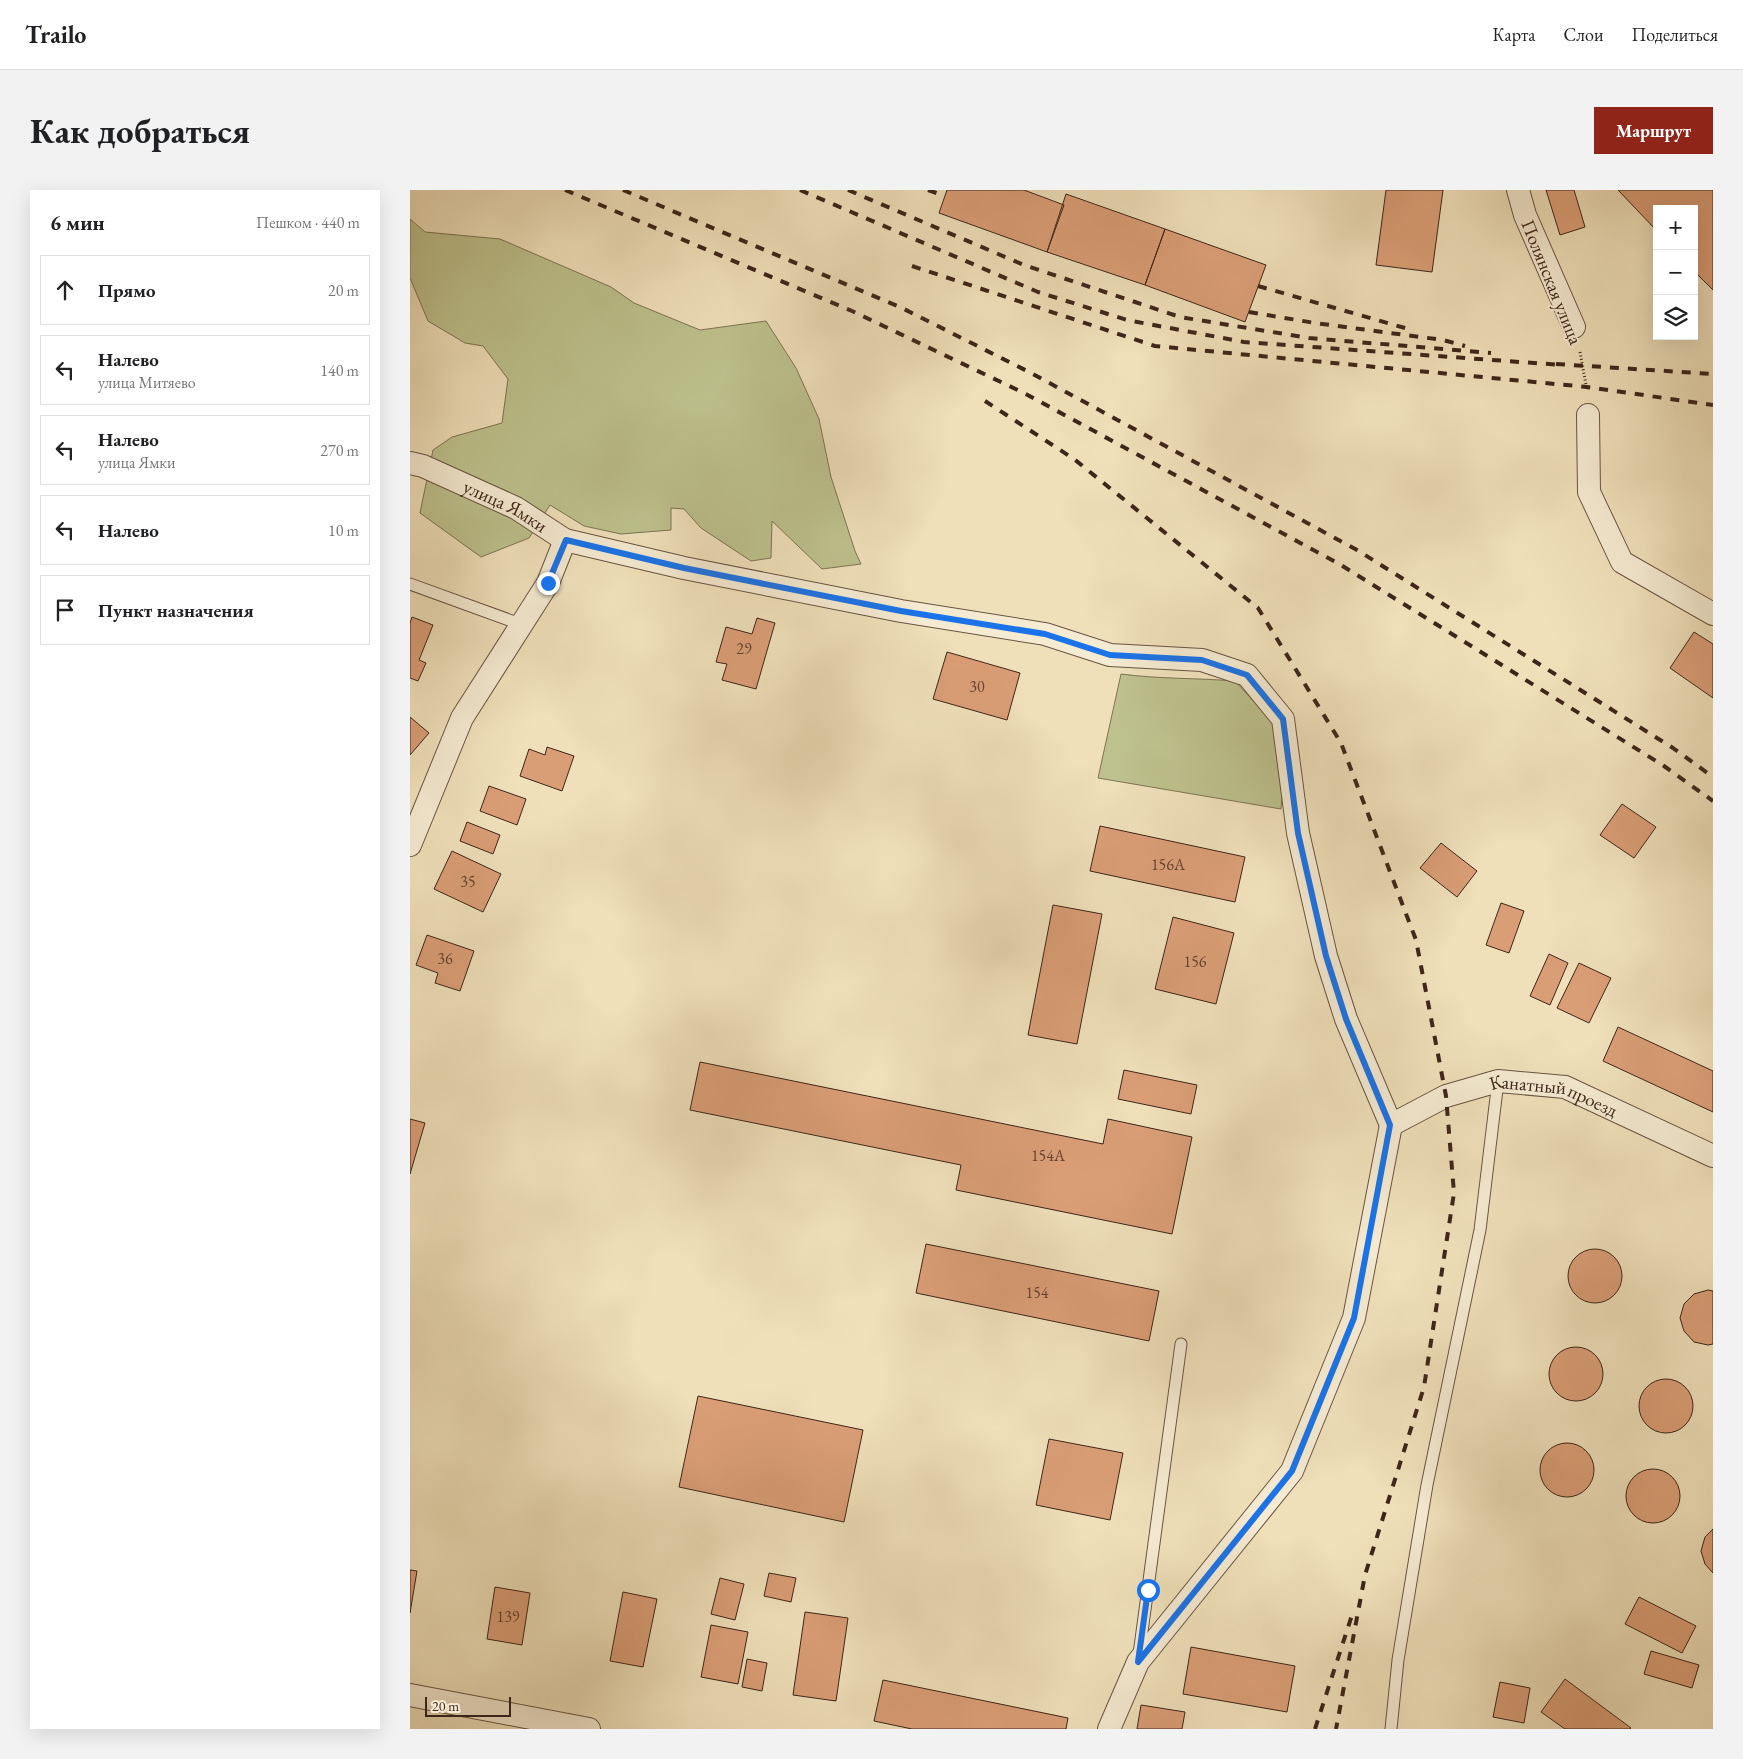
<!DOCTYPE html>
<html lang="ru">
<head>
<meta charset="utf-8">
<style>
  :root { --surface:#fff; --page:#f2f2f2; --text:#202124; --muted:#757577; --line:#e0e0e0; --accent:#8f2418 }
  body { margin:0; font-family:"EB Garamond",serif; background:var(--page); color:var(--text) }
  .controls { position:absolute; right:15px; top:15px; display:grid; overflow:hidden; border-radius:0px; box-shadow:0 5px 20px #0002 }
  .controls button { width:45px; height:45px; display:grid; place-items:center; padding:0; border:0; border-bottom:1px solid var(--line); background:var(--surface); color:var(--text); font:25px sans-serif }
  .scale { position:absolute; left:15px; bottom:12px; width:86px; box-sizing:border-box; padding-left:5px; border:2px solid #3e251a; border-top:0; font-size:14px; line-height:18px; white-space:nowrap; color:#3e251a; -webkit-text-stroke:4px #f5ebd2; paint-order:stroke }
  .stop { position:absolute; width:15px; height:15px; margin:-11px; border:4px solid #1a73e8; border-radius:50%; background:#fff }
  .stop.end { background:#1a73e8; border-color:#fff; box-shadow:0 1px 5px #0008 }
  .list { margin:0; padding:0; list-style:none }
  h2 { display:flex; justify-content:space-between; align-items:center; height:65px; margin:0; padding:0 20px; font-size:21px }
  h2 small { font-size:16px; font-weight:400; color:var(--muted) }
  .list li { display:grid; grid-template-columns:32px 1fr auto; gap:15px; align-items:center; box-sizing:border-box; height:70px; margin:0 10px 10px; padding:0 10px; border:1px solid var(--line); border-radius:0px }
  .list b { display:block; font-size:19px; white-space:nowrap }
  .list p { margin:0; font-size:16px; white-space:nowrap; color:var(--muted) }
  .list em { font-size:16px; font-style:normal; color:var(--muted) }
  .icon { flex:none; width:28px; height:28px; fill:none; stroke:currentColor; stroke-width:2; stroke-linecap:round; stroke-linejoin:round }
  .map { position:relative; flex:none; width:1303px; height:1539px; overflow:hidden; border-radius:0px }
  header { display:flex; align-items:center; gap:30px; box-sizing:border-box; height:70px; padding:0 25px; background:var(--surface); border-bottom:1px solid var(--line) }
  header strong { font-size:24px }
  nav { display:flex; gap:28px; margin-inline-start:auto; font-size:18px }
  .intro { display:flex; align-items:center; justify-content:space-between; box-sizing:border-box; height:120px; padding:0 30px }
  h1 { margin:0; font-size:35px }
  .button { padding:12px 22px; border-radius:0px; background:var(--accent); color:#fff; font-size:18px; font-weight:700 }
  main { display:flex; gap:30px; padding:0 30px }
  aside { flex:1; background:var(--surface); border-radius:0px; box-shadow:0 5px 20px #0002 }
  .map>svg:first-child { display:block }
  .green { fill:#bdc18d; stroke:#7e7354 }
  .building { fill:#da9e76; stroke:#3e251a }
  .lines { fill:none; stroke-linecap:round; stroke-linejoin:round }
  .service-casing { stroke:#6a5442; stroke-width:13 }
  .minor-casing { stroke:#6a5442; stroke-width:24 }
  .path { stroke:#3e251a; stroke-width:3; stroke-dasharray:1 2.5; stroke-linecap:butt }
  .service { stroke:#f5ebd2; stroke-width:11 }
  .minor { stroke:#f5ebd2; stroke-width:22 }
  .rail { stroke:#3e251a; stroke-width:4; stroke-dasharray:9 9; stroke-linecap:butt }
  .route { stroke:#1a73e8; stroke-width:6 }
  .labels { text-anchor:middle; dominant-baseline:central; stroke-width:4; stroke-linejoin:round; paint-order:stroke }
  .number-label { font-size:16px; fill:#654331 }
  .street-label { font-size:19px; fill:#3e251a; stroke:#f5ebd2 }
</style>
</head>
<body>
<header>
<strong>Trailo</strong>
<nav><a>Карта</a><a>Слои</a><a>Поделиться</a></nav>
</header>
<div class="intro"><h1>Как добраться</h1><a class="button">Маршрут</a></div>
<main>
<aside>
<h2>6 мин<small>Пешком · 440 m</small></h2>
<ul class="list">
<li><svg class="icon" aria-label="ahead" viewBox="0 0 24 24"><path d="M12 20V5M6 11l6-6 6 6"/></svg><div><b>Прямо</b></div><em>20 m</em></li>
<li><svg class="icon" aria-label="left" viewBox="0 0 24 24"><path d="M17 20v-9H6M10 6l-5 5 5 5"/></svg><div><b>Налево</b><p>улица Митяево</p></div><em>140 m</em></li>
<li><svg class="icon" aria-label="left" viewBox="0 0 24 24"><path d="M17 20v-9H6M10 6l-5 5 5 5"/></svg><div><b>Налево</b><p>улица Ямки</p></div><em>270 m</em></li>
<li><svg class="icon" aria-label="left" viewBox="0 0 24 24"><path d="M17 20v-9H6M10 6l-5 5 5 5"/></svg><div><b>Налево</b></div><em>10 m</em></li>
<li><svg class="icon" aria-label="arrive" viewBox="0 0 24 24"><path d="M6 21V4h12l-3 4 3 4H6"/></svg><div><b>Пункт назначения</b></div></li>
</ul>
</aside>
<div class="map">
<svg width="1303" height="1539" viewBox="0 0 1303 1539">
  <rect width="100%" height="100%" fill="#efe0ba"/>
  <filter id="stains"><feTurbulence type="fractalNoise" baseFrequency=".004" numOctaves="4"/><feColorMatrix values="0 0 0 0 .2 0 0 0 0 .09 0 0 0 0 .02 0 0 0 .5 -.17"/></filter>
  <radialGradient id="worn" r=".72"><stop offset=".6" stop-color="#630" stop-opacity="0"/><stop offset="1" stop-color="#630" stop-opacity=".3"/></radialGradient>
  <!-- green -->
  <path class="green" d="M0,29L15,42L90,49L201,97L224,113L290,140L356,131L386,178L409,229L421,287L445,361L451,374L412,379L362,331L361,368L341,371L291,338L274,319L261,318V340L211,344L174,336L140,315L119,348L71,367L10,323L23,260L42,247L92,233L98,189L73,156L55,153L18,131L0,88Z
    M711,484C749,489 787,488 825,491L849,517L876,551L871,619L688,588Z"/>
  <!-- building -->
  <path class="building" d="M537,0H614L654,15L637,62L529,23Z
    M976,0H1033L1022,82L966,75Z
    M1136,0H1164L1175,37L1150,45Z
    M1208,0H1303V100L1284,81V19H1247V41Z
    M656,4L755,39L735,95L637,62Z
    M755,39L856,75L835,132L735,95Z
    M2,427L23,435L9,470L16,473L8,491L0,488V433Z
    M347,428L365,433L346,499L312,490L317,474L306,472L316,437L342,444Z
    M1284,442L1303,454V508L1260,478Z
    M537,462L610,483L597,530L523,509Z
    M0,527L19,543L0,565Z
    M137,557L164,566L152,601L110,586L119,559L135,565Z
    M79,596L116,609L107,635L70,621Z
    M1212,614L1246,637L1224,668L1190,645Z
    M57,632L90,645L83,664L50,651Z
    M690,636L835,667L825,712L680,681Z
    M1031,653L1067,681L1047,707L1010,678Z
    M42,661L91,684L73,722L24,699Z
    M1091,713L1114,721L1099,763L1076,755Z
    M643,715L692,724L667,854L618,845Z
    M763,727L824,743L806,814L745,799Z
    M17,745L64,761L50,801L25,793L28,783L6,775Z
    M1139,764L1158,773L1140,815L1120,806Z
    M1169,773L1201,788L1179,833L1147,818Z
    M1208,837L1303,881V922L1193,871Z
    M290,872L693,954L698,929L782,947L762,1044L546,1000L551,975L280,920Z
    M714,880L787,895L781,924L708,909Z
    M0,929L15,933L0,984Z
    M516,1054L749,1101L739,1151L506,1103Z
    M1158 1086a27 27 0 1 1 54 0a27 27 0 1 1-54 0Z
    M1298,1100L1303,1101V1154L1298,1155L1284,1152L1274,1141L1270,1128L1274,1114L1284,1104Z
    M1139 1184a27 27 0 1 1 54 0a27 27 0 1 1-54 0Z
    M1229 1216a27 27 0 1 1 54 0a27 27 0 1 1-54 0Z
    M288,1206L453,1240L434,1332L269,1297Z
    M639,1249L713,1263L700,1330L626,1315Z
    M1130 1280a27 27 0 1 1 54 0a27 27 0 1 1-54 0Z
    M1216 1306a27 27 0 1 1 54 0a27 27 0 1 1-54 0Z
    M1303,1339V1383L1295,1374L1291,1361L1295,1347Z
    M0,1380L7,1381L0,1423Z
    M359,1383L386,1388L381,1412L354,1406Z
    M310,1388L334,1394L325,1430L301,1424Z
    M85,1397L120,1403L112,1455L77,1449Z
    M213,1402L247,1409L233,1477L200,1471Z
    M1229,1407L1286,1436L1272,1463L1215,1434Z
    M395,1422L438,1428L426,1511L383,1505Z
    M301,1435L338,1442L328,1494L291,1487Z
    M781,1457L885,1476L877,1522L773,1504Z
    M1241,1461L1289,1475L1282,1498L1234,1484Z
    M337,1469L357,1473L352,1501L332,1497Z
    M1155,1489L1221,1538L1220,1539H1155L1131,1522Z
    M473,1490L658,1528L656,1539H502L464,1531Z
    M1090,1492L1120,1498L1114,1533L1083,1527Z
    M731,1515L775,1522L772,1539H727Z"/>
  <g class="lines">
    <defs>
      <path id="service" d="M0,394L113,435
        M729,1464L771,1154
        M981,1539L988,1470L1017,1295L1070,1040L1088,891"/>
      <g id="minor">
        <path d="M1108,0L1115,25L1164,137"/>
        <path d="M1178,225L1179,302L1212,372L1303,424"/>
        <path id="s1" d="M0,273L13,276L106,318L155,350L274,378L491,421L635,444L700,465L792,470L837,485L873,529L888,643L916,766L936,829L981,935"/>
        <path d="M0,655L52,528L138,393L155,350"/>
        <path id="s2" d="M981,935L1036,906L1088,891L1155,897L1303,966"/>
        <path d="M0,1505L179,1539"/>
        <path d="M699,1539L728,1472L882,1281L944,1128L981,935"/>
      </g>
    </defs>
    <!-- service casing -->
    <use href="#service" class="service-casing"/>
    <!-- minor casing -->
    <use href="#minor" class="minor-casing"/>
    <!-- path -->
    <path class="path" d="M1170,162L1177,200"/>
    <!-- service -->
    <use href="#service" class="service"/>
    <!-- minor -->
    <use href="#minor" class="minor"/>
    <!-- rail -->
    <path class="rail" d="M155,0L442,121L614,203L931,375L1254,576L1303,611
      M213,0L492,118L621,183L947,360L1263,558L1303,587
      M390,0L628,102L717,130L834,152L1152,175
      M438,0L614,75L770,127L899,148L1081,163
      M518,0L535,6
      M502,76L745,156L1177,197L1303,215
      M848,96L1002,140
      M839,122L905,133L1033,150L1055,156
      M1146,174L1303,184
      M575,211L664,269L848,418L931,553L1006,750L1036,906L1044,1003L1014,1197L955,1385L926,1539
      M905,1539L942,1425"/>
  </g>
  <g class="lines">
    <!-- route -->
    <path class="route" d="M138,393L156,350L274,378L491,421L635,444L700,465L792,470L837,485L873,529L888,643L916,766L936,829L980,935L944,1128L882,1281L728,1472L738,1400"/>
  </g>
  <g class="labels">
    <!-- number labels -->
    <g class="number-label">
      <text x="334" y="458">29</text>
      <text x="567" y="496">30</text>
      <text x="758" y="674">156А</text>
      <text x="58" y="691">35</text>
      <text x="35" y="768">36</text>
      <text x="785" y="771">156</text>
      <text x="638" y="965">154А</text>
      <text x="627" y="1102">154</text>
      <text x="98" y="1426">139</text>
    </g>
    <!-- street labels -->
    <g class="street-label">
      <text transform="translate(1142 92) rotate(68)">Полянская улица</text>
      <text stroke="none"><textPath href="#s1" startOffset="105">улица Ямки</textPath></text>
      <text stroke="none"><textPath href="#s2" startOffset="174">Канатный проезд</textPath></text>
    </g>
  </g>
  <rect width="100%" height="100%" filter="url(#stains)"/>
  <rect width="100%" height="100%" fill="url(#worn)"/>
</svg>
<div class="controls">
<button>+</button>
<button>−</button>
<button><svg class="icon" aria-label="layers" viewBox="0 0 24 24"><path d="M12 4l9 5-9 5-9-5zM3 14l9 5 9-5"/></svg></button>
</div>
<div class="scale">20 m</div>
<div class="stop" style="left:738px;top:1400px"></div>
<div class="stop end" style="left:138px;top:393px"></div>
</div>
</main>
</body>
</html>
